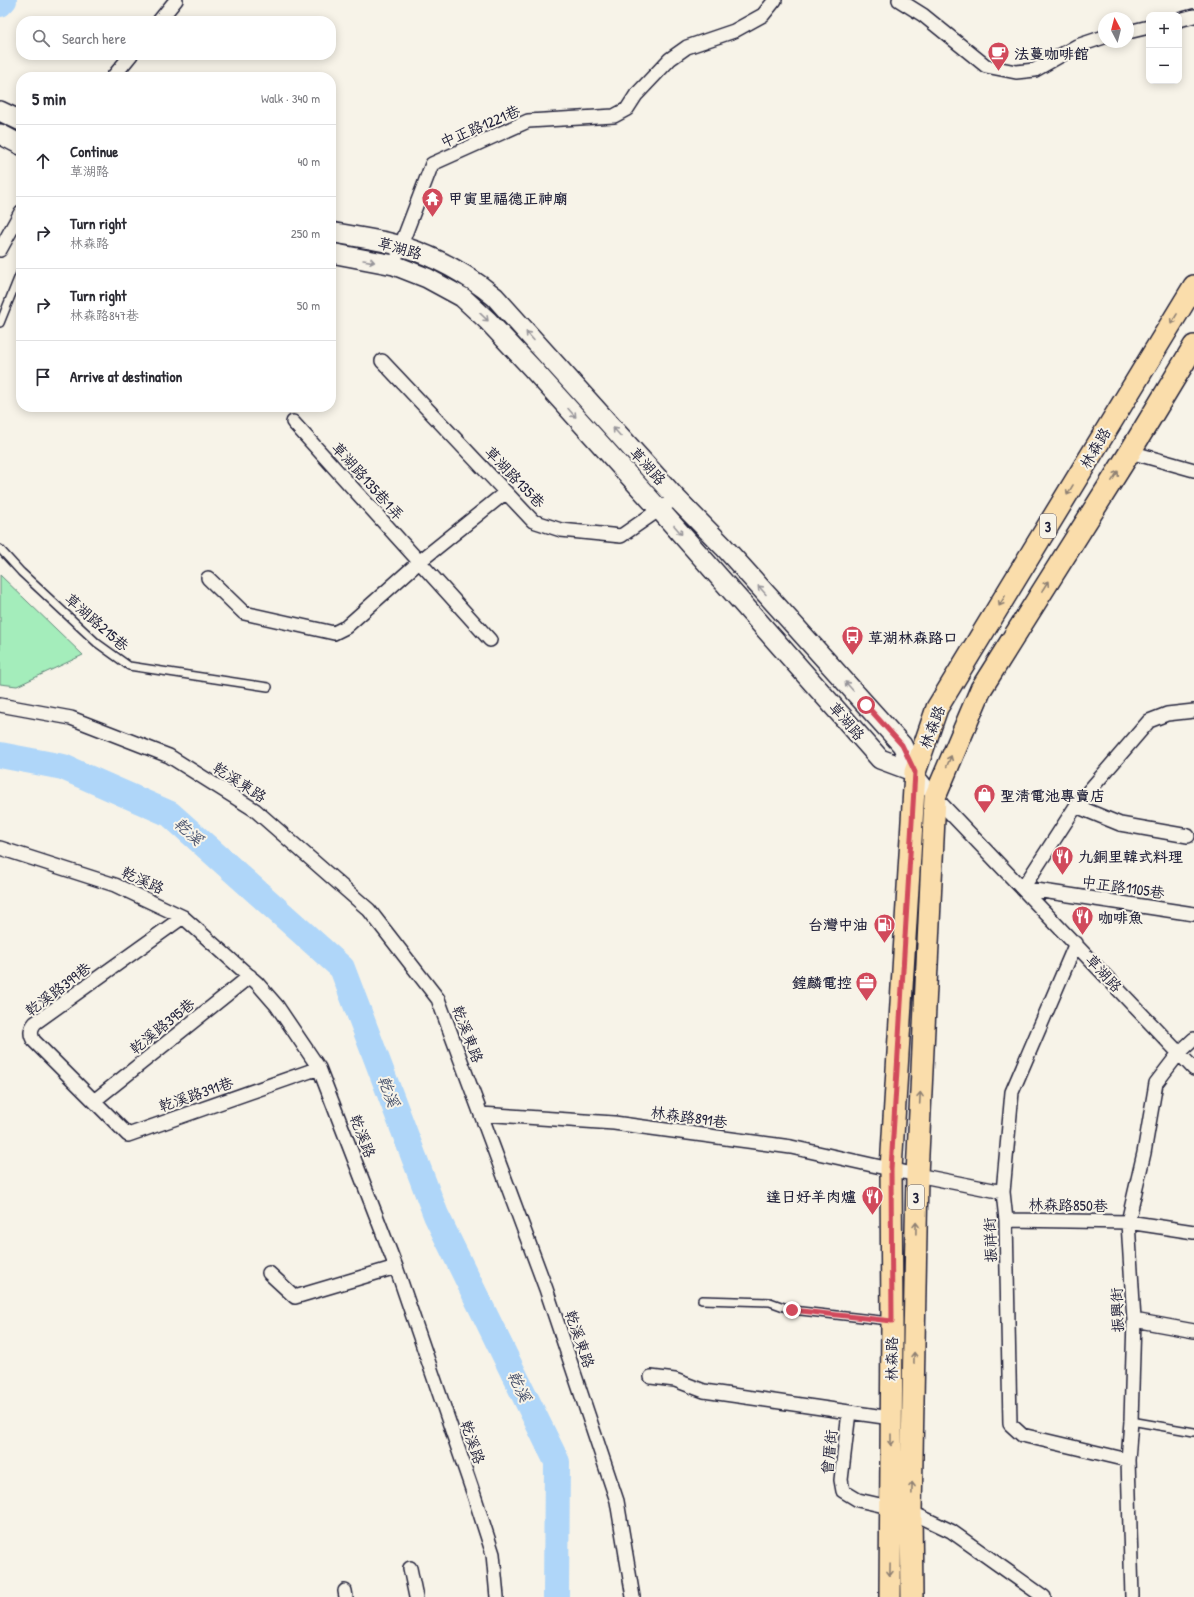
<!DOCTYPE html>
<html lang="en">
<head>
<meta charset="utf-8">
<style>
  :root { --surface:#fff; --page:#f7f7f7; --text:#2b2b33; --muted:#7c7c81; --line:#e1e1e2 }
  body { margin:0; font-family:"Patrick Hand","LXGW WenKai TC",sans-serif; background:var(--page); color:var(--text) }
  .controls { position:absolute; right:12px; top:12px; display:grid; overflow:hidden; border-radius:8px; box-shadow:0 2px 10px #0003 }
  .controls button { width:36px; height:36px; display:grid; place-items:center; padding:0; border:0; border-bottom:1px solid var(--line); background:var(--surface); color:var(--text); font:20px sans-serif }
  .compass { position:absolute; left:1098px; top:12px; width:36px; height:36px; border-radius:50%; background:var(--surface); box-shadow:0 2px 10px #0003; rotate:353deg }
  .stop { position:absolute; width:12px; height:12px; margin:-9px; border:3px solid #d1495b; border-radius:50%; background:#fff }
  .stop.end { background:#d1495b; border-color:#fff; box-shadow:0 1px 4px #0008 }
  .list { margin:0; padding:0; list-style:none }
  h2 { display:flex; justify-content:space-between; align-items:center; height:52px; margin:0; padding:0 16px; font-size:17px }
  h2 small { font-size:13px; font-weight:400; color:var(--muted) }
  .list li { display:grid; grid-template-columns:26px 1fr auto; gap:12px; align-items:center; box-sizing:border-box; height:72px; padding:0 16px; border-top:1px solid var(--line) }
  .list b { display:block; font-size:15px; white-space:nowrap }
  .list p { margin:0; font-size:13px; white-space:nowrap; color:var(--muted) }
  .list em { font-size:13px; font-style:normal; color:var(--muted) }
  .icon { flex:none; width:22px; height:22px; fill:none; stroke:currentColor; stroke-width:2; stroke-linecap:round; stroke-linejoin:round }
  .map { position:relative; flex:none; width:1194px; height:1597px; overflow:hidden }
  .search { position:absolute; background:var(--surface); box-shadow:0 2px 10px #0003; left:16px; top:16px; width:320px; height:44px; display:flex; align-items:center; gap:10px; box-sizing:border-box; padding:0 14px; border-radius:16px; color:var(--muted); font-size:15px }
  .panel { position:absolute; background:var(--surface); box-shadow:0 2px 10px #0003; left:16px; top:72px; width:320px; height:340px; border-radius:16px }
  .map>svg:first-child { display:block }
  .green { fill:#a4edbb; stroke:#63887b }
  .lines { fill:none; stroke-linecap:round; stroke-linejoin:round }
  .river { stroke:#afd6f9; stroke-width:26 }
  .lane-casing { stroke:#22223b; stroke-width:10 }
  .street-casing { stroke:#22223b; stroke-width:16 }
  .secondary-casing { stroke:#22223b; stroke-width:22 }
  .primary-casing { stroke:#22223b; stroke-width:24 }
  .lane { stroke:#f7f3e8; stroke-width:7 }
  .street { stroke:#f7f3e8; stroke-width:13 }
  .secondary { stroke:#f7f3e8; stroke-width:19 }
  .primary { stroke:#faddab; stroke-width:21 }
  .oneway { stroke:#97959a }
  .oneway2 { stroke:#8e8073 }
  .route { stroke:#d1495b; stroke-width:5 }
  .labels { text-anchor:middle; dominant-baseline:central; stroke-width:4; stroke-linejoin:round; paint-order:stroke }
  .shield { fill:#f7f3e8; stroke:#62616f; stroke-width:1 }
  .shield-label { font-size:14px; font-weight:bold; fill:#22223b }
  .poi-label { font-size:15px; font-weight:bold; fill:#22223b; stroke:#f7f3e8; text-anchor:start }
  .street-label { font-size:15px; fill:#22223b; stroke:#f7f3e8 }
  .water-label { font-size:16px; font-style:italic; fill:#454f6a; stroke:#f7f3e8 }
</style>
</head>
<body>
<div class="map">
<svg width="1194" height="1597" viewBox="0 0 1194 1597">
  <rect width="100%" height="100%" fill="#f7f3e8"/>
  <filter id="ink" filterUnits="userSpaceOnUse"><feTurbulence type="fractalNoise" baseFrequency=".025" numOctaves="2"/><feDisplacementMap in="SourceGraphic" scale="8" xChannelSelector="R" yChannelSelector="G"/><feConvolveMatrix kernelMatrix="1 2 1 2 8 2 1 2 1" color-interpolation-filters="sRGB"/></filter>
  <g filter="url(#ink)">
    <!-- green -->
    <path class="green" d="M0,575L83,655L17,686L0,684Z"/>
    <g class="lines">
      <!-- river -->
      <path class="river" d="M0,4L4,0
        M0,755L63,767L170,814L342,968L436,1215L557,1462L556,1597"/>
      <defs>
        <path id="lane" d="M0,323L21,271
          M0,549L21,572L97,643L129,666L268,687
          M702,1300L770,1302L792,1310L889,1321
          M1131,1421L1194,1432"/>
        <path id="street" d="M899,0L923,15L986,66L1016,72L1035,70L1077,46L1104,37
          M1179,20L1194,16
          M159,21L176,0
          M1128,32L1149,27
          M113,77L131,55
          M0,250L21,212
          M398,253L432,164L528,121L614,116L627,109L636,95L670,59L687,47L734,31L763,15L775,0
          M382,361L533,521L561,530L621,536L676,498
          M293,422L490,640
          M1130,452L1194,470
          M208,578L244,613L334,633L346,627L419,562L506,492
          M0,705L71,718L169,756L255,810L369,910L438,999L546,1289L617,1501L633,1597
          M1194,711L1167,714L1149,721L1076,806L1023,888L1194,914
          M915,772L935,797L1194,1069
          M1076,806L1120,824L1188,836
          M0,848L115,885L183,917L257,983L277,1006L319,1068L396,1267L474,1495L493,1554L497,1597
          M183,917L35,1023C30,1029 30,1035 34,1041L128,1135L319,1068
          M1076,943L1012,1092L1003,1192L1006,1220L1010,1424L1022,1435L1128,1460
          M94,1101L250,976
          M481,1114L614,1123L791,1147L917,1175L1003,1192
          M1006,1220L1128,1222L1194,1232
          M269,1273L295,1297L396,1267
          M1134,1320L1194,1331
          M651,1377L675,1380L704,1391L849,1412L841,1480L843,1491L858,1500L911,1512L951,1531L1044,1597
          M849,1412L891,1418
          M410,1568L416,1597
          M345,1591L346,1597
          M1132,1597L1128,1460L1131,1421L1134,1320L1128,1222L1144,1153L1156,1083L1179,1053L1194,1039"/>
        <path id="secondary" d="M0,111L21,121
          M0,134L21,145
          M331,232C354,237 379,239 401,246C437,257 466,273 495,297L676,498L724,547L902,745L915,772
          M331,253L394,265L427,278L462,297L488,321L531,367L659,509L880,759L915,772"/>
        <path id="primary" d="M890,1597L892,1321L891,1169L915,772L937,708L1194,286
          M912,1597L911,1512L917,1175L935,797L981,689L1130,452L1194,346"/>
      </defs>
      <!-- lane casing -->
      <use href="#lane" class="lane-casing"/>
      <!-- street casing -->
      <use href="#street" class="street-casing"/>
      <!-- secondary casing -->
      <use href="#secondary" class="secondary-casing"/>
      <!-- primary casing -->
      <use href="#primary" class="primary-casing"/>
      <!-- lane -->
      <use href="#lane" class="lane"/>
      <!-- street -->
      <use href="#street" class="street"/>
      <!-- secondary -->
      <use href="#secondary" class="secondary"/>
      <!-- primary -->
      <use href="#primary" class="primary"/>
    </g>
    <!-- one-way arrows -->
    <defs><path id="oneway-shaft" d="M-6 0H5M1.5-3L5.5 0L1.5 3" fill="none" stroke-width="1.6" stroke-linecap="round" stroke-linejoin="round"/></defs>
    <g class="oneway">
      <use href="#oneway-shaft" transform="translate(369 261) rotate(10)"/>
      <use href="#oneway-shaft" transform="translate(484 317) rotate(44)"/>
      <use href="#oneway-shaft" transform="translate(530 336) rotate(-132)"/>
      <use href="#oneway-shaft" transform="translate(572 413) rotate(48)"/>
      <use href="#oneway-shaft" transform="translate(617 432) rotate(-132)"/>
      <use href="#oneway-shaft" transform="translate(678 530) rotate(49)"/>
      <use href="#oneway-shaft" transform="translate(762 590) rotate(-132)"/>
      <use href="#oneway-shaft" transform="translate(849 686) rotate(-132)"/>
    </g>
    <g class="oneway2">
      <use href="#oneway-shaft" transform="translate(1174 319) rotate(121)"/>
      <use href="#oneway-shaft" transform="translate(1115 476) rotate(-58)"/>
      <use href="#oneway-shaft" transform="translate(1070 490) rotate(121)"/>
      <use href="#oneway-shaft" transform="translate(1045 586) rotate(-58)"/>
      <use href="#oneway-shaft" transform="translate(1002 601) rotate(121)"/>
      <use href="#oneway-shaft" transform="translate(949 761) rotate(-67)"/>
      <use href="#oneway-shaft" transform="translate(920 1098) rotate(-87)"/>
      <use href="#oneway-shaft" transform="translate(916 1228) rotate(-89)"/>
      <use href="#oneway-shaft" transform="translate(914 1358) rotate(-89)"/>
      <use href="#oneway-shaft" transform="translate(891 1440) rotate(90)"/>
      <use href="#oneway-shaft" transform="translate(912 1488) rotate(-89)"/>
      <use href="#oneway-shaft" transform="translate(890 1570) rotate(91)"/>
    </g>
  </g>
  <g class="lines" filter="url(#ink)">
    <!-- route -->
    <path class="route" d="M792,1310L892,1321L891,1169L915,772L902,745L866,705"/>
  </g>
  <!-- icons -->
  <defs>
    <symbol id="cafe-pin" viewBox="-11 -11 22 30"><path d="M0 17L-7.5 6A9.5 9.5 0 1 1 7.5 6Z" fill="#d1495b" stroke="#f7f3e8"/><path d="M-5.5-4.5H6V0H3Q3 3.5 0 3.5H-2.5Q-5.5 3.5-5.5 0ZM3-3.2v2h1.7v-2ZM-6 4.5H4V6H-6Z" fill="#fff"/></symbol>
    <symbol id="temple-pin" viewBox="-11 -11 22 30"><path d="M0 17L-7.5 6A9.5 9.5 0 1 1 7.5 6Z" fill="#d1495b" stroke="#f7f3e8"/><path d="M0-6L5-2H3V0L6.5 2.5H4V6H1.5V3h-3V6H-4V2.5H-6.5L-3 0V-2H-5Z" fill="#fff"/></symbol>
    <symbol id="bus-pin" viewBox="-11 -11 22 30"><path d="M0 17L-7.5 6A9.5 9.5 0 1 1 7.5 6Z" fill="#d1495b" stroke="#f7f3e8"/><path d="M-5-6H5V4H4V6H2V4H-2V6H-4V4H-5ZM-3.5-4V0h7V-4ZM-3.5 1.2v1.5H-2V1.2ZM2 1.2v1.5H3.5V1.2Z" fill="#fff"/></symbol>
    <symbol id="shop-pin" viewBox="-11 -11 22 30"><path d="M0 17L-7.5 6A9.5 9.5 0 1 1 7.5 6Z" fill="#d1495b" stroke="#f7f3e8"/><path d="M-5-2.5h2.3a2.7 3.5 0 0 1 5.4 0H5L5.5 6h-11ZM-1.5-2.5h3a1.5 2.3 0 0 0-3 0Z" fill="#fff"/></symbol>
    <symbol id="restaurant-pin" viewBox="-11 -11 22 30"><path d="M0 17L-7.5 6A9.5 9.5 0 1 1 7.5 6Z" fill="#d1495b" stroke="#f7f3e8"/><path d="M-5-6h1v4h1v-4h1v4h1v-4h1v5L-1.5 .5V6h-2V.5L-5-1ZM5-6V6H3V1.5H1.5Q1.5-4 5-6Z" fill="#fff"/></symbol>
    <symbol id="fuel-pin" viewBox="-11 -11 22 30"><path d="M0 17L-7.5 6A9.5 9.5 0 1 1 7.5 6Z" fill="#d1495b" stroke="#f7f3e8"/><path d="M-5.5-6h7V0h2V4h1.3V-2.5L3-4.5l.8-.8L6-3V5H2.5V1h-1V6h-7ZM-4.2-4.7v3.2H.2V-4.7Z" fill="#fff"/></symbol>
    <symbol id="office-pin" viewBox="-11 -11 22 30"><path d="M0 17L-7.5 6A9.5 9.5 0 1 1 7.5 6Z" fill="#d1495b" stroke="#f7f3e8"/><path d="M-6-3h4V-5.5h4V-3h4V5H-6ZM-1-4.5V-3h2v-1.5ZM-6 0V1H6V0Z" fill="#fff"/></symbol>
  </defs>
  <g fill-rule="evenodd">
    <use href="#cafe-pin" x="986" y="40" width="25" height="34"/>
    <use href="#temple-pin" x="420" y="186" width="25" height="34"/>
    <use href="#bus-pin" x="840" y="624" width="25" height="34"/>
    <use href="#shop-pin" x="972" y="782" width="25" height="34"/>
    <use href="#restaurant-pin" x="1050" y="844" width="25" height="34"/>
    <use href="#restaurant-pin" x="1070" y="904" width="25" height="34"/>
    <use href="#fuel-pin" x="872" y="912" width="25" height="34"/>
    <use href="#office-pin" x="854" y="970" width="25" height="34"/>
    <use href="#restaurant-pin" x="860" y="1184" width="25" height="34"/>
  </g>
  <g class="labels">
    <!-- shield labels -->
    <g class="shield">
      <rect x="1040" y="514" width="16" height="24" rx="3"/>
      <rect x="908" y="1185" width="16" height="24" rx="3"/>
    </g>
    <g class="shield-label">
      <text x="1048" y="526">3</text>
      <text x="916" y="1197">3</text>
    </g>
    <!-- poi labels -->
    <g class="poi-label">
      <text x="1014" y="53">法蔓咖啡館</text>
      <text x="448" y="198">甲寅里福德正神廟</text>
      <text x="868" y="637">草湖林森路口</text>
      <text x="1000" y="795">聖清電池專賣店</text>
      <text x="1078" y="856">九銅里韓式料理</text>
      <text x="1098" y="917">咖啡魚</text>
      <text x="868" y="924" text-anchor="end">台灣中油</text>
      <text x="852" y="982" text-anchor="end">鍠麟電控</text>
      <text x="856" y="1196" text-anchor="end">達日好羊肉爐</text>
    </g>
    <!-- street labels -->
    <g class="street-label">
      <text transform="translate(480 126) rotate(-23)">中正路1221巷</text>
      <text transform="translate(400 248) rotate(16)">草湖路</text>
      <text transform="translate(1095 448) rotate(-59)">林森路</text>
      <text transform="translate(648 466) rotate(48)">草湖路</text>
      <text transform="translate(515 477) rotate(46)">草湖路135巷</text>
      <text transform="translate(368 481) rotate(48)">草湖路135巷1弄</text>
      <text transform="translate(97 622) rotate(41)">草湖路215巷</text>
      <text transform="translate(847 721) rotate(49)">草湖路</text>
      <text transform="translate(932 727) rotate(-69)">林森路</text>
      <text transform="translate(240 782) rotate(33)">乾溪東路</text>
      <text transform="translate(143 880) rotate(24)">乾溪路</text>
      <text transform="translate(1123 887) rotate(8)">中正路1105巷</text>
      <text transform="translate(1104 973) rotate(47)">草湖路</text>
      <text transform="translate(58 989) rotate(-37)">乾溪路399巷</text>
      <text transform="translate(162 1026) rotate(-39)">乾溪路395巷</text>
      <text transform="translate(468 1034) rotate(69)">乾溪東路</text>
      <text transform="translate(196 1094) rotate(-19)">乾溪路391巷</text>
      <text transform="translate(689 1117) rotate(8)">林森路891巷</text>
      <text transform="translate(363 1136) rotate(69)">乾溪路</text>
      <text transform="translate(1068 1205) rotate(1)">林森路850巷</text>
      <text transform="translate(990 1240) rotate(-92)">振祥街</text>
      <text transform="translate(1117 1310) rotate(-92)">振興街</text>
      <text transform="translate(580 1339) rotate(71)">乾溪東路</text>
      <text transform="translate(891 1359) rotate(-90)">林森路</text>
      <text transform="translate(473 1442) rotate(71)">乾溪路</text>
      <text transform="translate(829 1452) rotate(-84)">曾厝街</text>
    </g>
    <!-- water labels -->
    <g class="water-label">
      <text transform="translate(189 831) rotate(42)">乾溪</text>
      <text transform="translate(389 1091) rotate(69)">乾溪</text>
      <text transform="translate(520 1386) rotate(64)">乾溪</text>
    </g>
  </g>
</svg>
<div class="controls">
<button>+</button>
<button>−</button>
</div>
<svg class="compass" viewBox="-18 -18 36 36"><path d="M0-13l5 13h-10z" fill="#e53935"/><path d="M0 13l5-13h-10z" fill="#7c7c81"/></svg>
<div class="stop" style="left:866px;top:705px"></div>
<div class="stop end" style="left:792px;top:1310px"></div>
<div class="search"><svg class="icon" aria-label="search" viewBox="0 0 24 24"><circle cx="10" cy="10" r="6"/><path d="M15 15l6 6"/></svg>Search here</div>
<section class="panel">
<h2>5 min<small>Walk · 340 m</small></h2>
<ul class="list">
<li><svg class="icon" aria-label="ahead" viewBox="0 0 24 24"><path d="M12 20V5M6 11l6-6 6 6"/></svg><div><b>Continue</b><p>草湖路</p></div><em>40 m</em></li>
<li><svg class="icon" aria-label="right" viewBox="0 0 24 24"><path d="M7 20v-9h11M14 6l5 5-5 5"/></svg><div><b>Turn right</b><p>林森路</p></div><em>250 m</em></li>
<li><svg class="icon" aria-label="right" viewBox="0 0 24 24"><path d="M7 20v-9h11M14 6l5 5-5 5"/></svg><div><b>Turn right</b><p>林森路847巷</p></div><em>50 m</em></li>
<li><svg class="icon" aria-label="arrive" viewBox="0 0 24 24"><path d="M6 21V4h12l-3 4 3 4H6"/></svg><div><b>Arrive at destination</b></div></li>
</ul>
</section>
</div>
</body>
</html>
